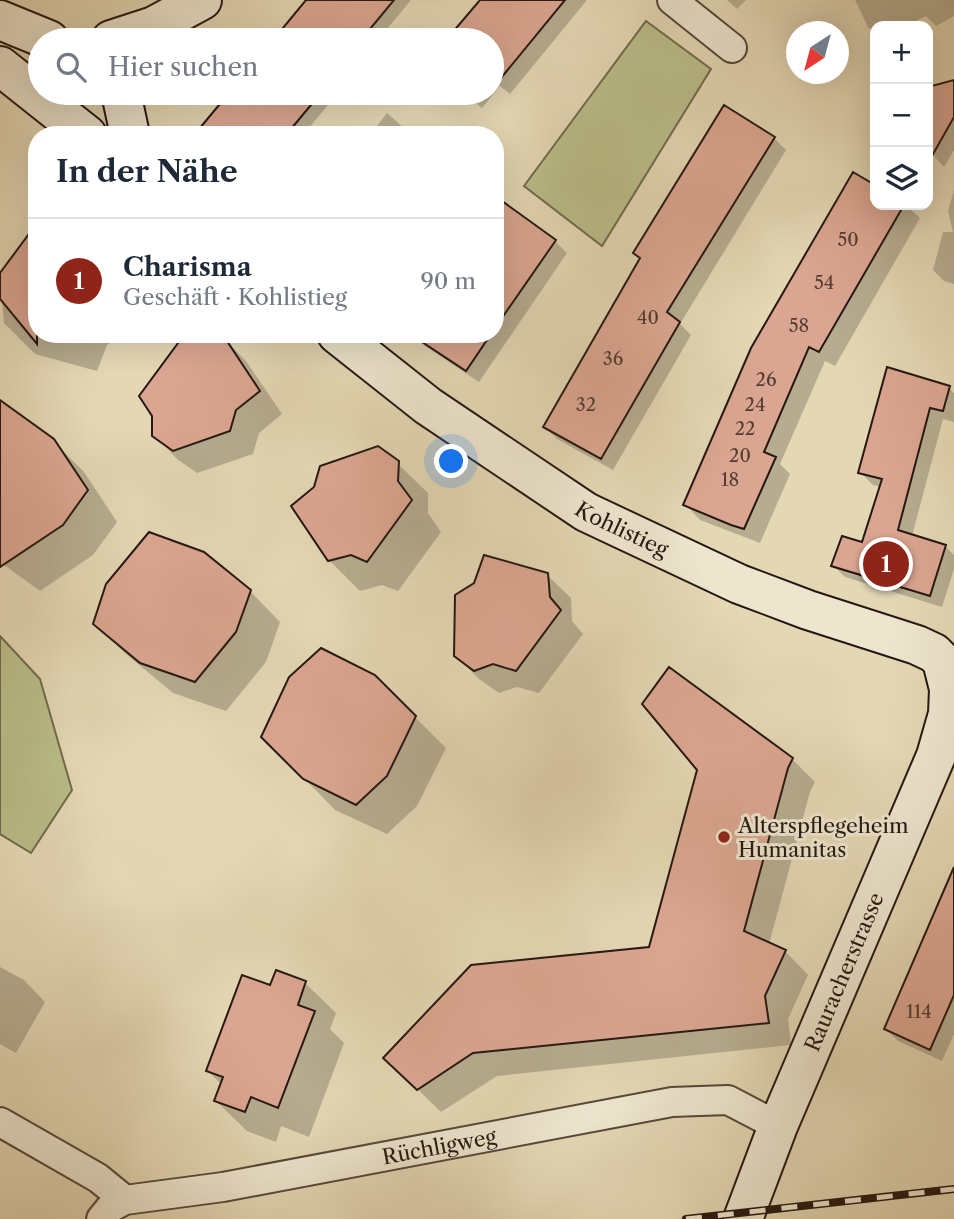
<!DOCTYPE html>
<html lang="de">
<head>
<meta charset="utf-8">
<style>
  :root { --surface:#fff; --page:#f6f6f7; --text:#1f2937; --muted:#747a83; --line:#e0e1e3; --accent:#8f2418 }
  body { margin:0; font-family:"Libre Caslon Text",serif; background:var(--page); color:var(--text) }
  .controls { position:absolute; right:21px; top:21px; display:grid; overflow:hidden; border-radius:14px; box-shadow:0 7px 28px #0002 }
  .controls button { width:63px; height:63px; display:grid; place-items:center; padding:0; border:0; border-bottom:2px solid var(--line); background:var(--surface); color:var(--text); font:35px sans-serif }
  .compass { position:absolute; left:786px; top:21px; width:63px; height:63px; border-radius:50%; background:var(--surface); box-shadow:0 7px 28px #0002; rotate:216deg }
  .you { position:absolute; left:452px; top:462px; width:24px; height:24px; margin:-18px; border:5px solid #fff; border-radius:50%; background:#1a73e8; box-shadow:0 0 0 10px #1a73e833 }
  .badge { display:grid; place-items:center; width:46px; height:46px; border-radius:50%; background:var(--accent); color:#fff; font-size:23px; font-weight:700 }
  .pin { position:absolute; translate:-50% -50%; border:4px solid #fff; box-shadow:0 2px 7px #0006 }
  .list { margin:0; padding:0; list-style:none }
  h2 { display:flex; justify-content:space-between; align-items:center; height:91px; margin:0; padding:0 28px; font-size:30px }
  h2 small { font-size:23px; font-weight:400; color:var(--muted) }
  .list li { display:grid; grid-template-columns:46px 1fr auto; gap:21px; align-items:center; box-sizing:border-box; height:126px; padding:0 28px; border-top:2px solid var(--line) }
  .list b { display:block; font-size:26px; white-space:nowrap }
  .list p { margin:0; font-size:23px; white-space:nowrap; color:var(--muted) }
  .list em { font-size:23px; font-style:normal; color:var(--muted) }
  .icon { flex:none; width:38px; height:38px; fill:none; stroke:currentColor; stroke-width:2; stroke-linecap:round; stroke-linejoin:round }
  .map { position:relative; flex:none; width:954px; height:1219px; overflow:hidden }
  .search { position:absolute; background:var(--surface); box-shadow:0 7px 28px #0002; left:28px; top:28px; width:476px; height:77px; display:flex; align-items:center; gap:18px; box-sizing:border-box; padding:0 24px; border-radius:38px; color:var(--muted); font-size:26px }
  .panel { position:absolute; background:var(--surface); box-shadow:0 7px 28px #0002; left:28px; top:126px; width:476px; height:217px; border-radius:28px }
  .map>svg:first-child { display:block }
  .green { fill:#babd89; stroke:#706a4d; stroke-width:2 }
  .shadow { fill:#0003 }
  .building { fill:#dba691; stroke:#261811; stroke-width:2 }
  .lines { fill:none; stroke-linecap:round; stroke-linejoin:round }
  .street-casing { stroke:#56483a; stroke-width:32 }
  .secondary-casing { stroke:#261811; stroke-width:42 }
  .street { stroke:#ede5ce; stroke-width:28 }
  .secondary { stroke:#ede5ce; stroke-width:38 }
  .rail-casing { stroke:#261811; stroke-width:8 }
  .rail { stroke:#ede5ce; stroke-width:5; stroke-dasharray:16; stroke-linecap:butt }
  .poi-dot { fill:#8f2418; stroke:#ede5ce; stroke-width:2.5 }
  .labels { text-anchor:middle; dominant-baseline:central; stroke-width:6; stroke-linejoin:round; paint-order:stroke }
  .number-label { font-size:18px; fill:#533c31 }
  .street-label { font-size:21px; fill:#261811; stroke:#ede5ce }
  .poi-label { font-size:21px; fill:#261811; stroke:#ede5ce; text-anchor:start }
</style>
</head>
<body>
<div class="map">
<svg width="954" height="1219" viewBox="0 0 954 1219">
  <rect width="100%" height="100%" fill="#e4d7b4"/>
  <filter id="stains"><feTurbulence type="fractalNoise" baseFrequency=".00286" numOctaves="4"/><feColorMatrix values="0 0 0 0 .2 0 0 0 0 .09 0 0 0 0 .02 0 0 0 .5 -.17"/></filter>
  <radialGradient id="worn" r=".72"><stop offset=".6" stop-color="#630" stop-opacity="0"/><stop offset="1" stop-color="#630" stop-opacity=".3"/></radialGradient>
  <!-- green -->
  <path class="green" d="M646,21L711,69L602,246L524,186Z
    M0,636L40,679L72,790L31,853L0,834Z"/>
  <!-- shadow -->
  <path class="shadow" d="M309,0H411L378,40H275Z
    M482,0H587L510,94L500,86L482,108L463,93H492V40H449Z
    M727,0H746L737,9Z
    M855,0H954V16L936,26L926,16L905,26H875V33L868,27Z
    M954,82V150L944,167L933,155L928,136V89Z
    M231,93H338L303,135H196Z
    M387,113L412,135H370Z
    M774,138L786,150L680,324L691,335L613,470L557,439L545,427Z
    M853,174L875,187V205H906L920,218L835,366L825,361L780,464L790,474L760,543L700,520L685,504Z
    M954,190V284L944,281L933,270L943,232H953L948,211Z
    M495,215L555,241L567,253L479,382L425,346L413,334H495Z
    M0,276L37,334H123L107,345L97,371L35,354L4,323Z
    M222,337L246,361L282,414L259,433L253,454L197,473L177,459L154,435L200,343Z
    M949,388L954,393V422L943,419L912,536L945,546L954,555V569L942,607L845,577L833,565L863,544L881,487L873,485L860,472Z
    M0,412L52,440L84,472L117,522L93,555L40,591L0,562Z
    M397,463L428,493V513L441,532L398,591L382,585L360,591L329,560Z
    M547,575L571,598L572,621L583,634L539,693L517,687L499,693L479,679L456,655Z
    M250,591L280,622L266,662L226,711L173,693L126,654L95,624Z
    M374,676L446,748L417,806L387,834L335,810L263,736Z
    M792,759L815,782L810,792L769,944L785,951L808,975L788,1019L791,1045L497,1076L441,1112L409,1081L651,949Z
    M954,871V1034L942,1061L898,1041L886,1029Z
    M0,967L24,980L45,1002L16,1053L0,1044Z
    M305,983L336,1013L330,1029L344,1043L309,1137L281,1126L276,1142L247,1131L216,1101L222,1085L208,1071Z"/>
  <!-- building -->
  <path class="building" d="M306,0H394L361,40H273Z
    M480,0H565L492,89V40H446Z
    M954,80V117L928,163V87Z
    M229,93H321L286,135H194Z
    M724,105L775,137L667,312L680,322L601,459L543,427L640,258L633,253Z
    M853,172L875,185V205H904L819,352L809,347L764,452L776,457L744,529L731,525L683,505L751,348Z
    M495,196L556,240L495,328Z
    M37,223V344L0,299V273Z
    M410,334H491L466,371Z
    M184,335L200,341L223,335L260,391L236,410L230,431L173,451L152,436V416L139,396Z
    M887,367L950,386L943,411L930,408L898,530L946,545L930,596L831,566L842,536L862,542L882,479L858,473Z
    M0,400L54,439L88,490L63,525L0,567Z
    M378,446L399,461L398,481L412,500L367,562L351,555L328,561L291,506L314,487L320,466Z
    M149,532L204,552L251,590L236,632L195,682L140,663L93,624L106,584Z
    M484,555L548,573L550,597L561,610L516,671L493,664L474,671L454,656L455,595L474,583Z
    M321,648L375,675L416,716L387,776L356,805L303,779L261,737L289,677Z
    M669,667L793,758L788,768L744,931L786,950L765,996L769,1023L473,1053L417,1090L383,1058L471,965L649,947L697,770L642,704Z
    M954,867V995L930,1050L884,1029Z
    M276,970L306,981L298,1005L315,1011L278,1108L251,1097L245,1112L214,1101L223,1077L206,1071L242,975L270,985Z"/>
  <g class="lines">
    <defs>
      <g id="street">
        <path d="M672,0L732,48"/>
        <path d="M0,1122L98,1178L125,1200"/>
        <path id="s1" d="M101,1219L110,1208L125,1200L223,1187L672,1102L728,1100L778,1126"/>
      </g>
      <g id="secondary">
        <path d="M0,20L49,40"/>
        <path d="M111,40L154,26L202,0"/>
        <path d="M0,66L87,135"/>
        <path d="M121,93L130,135"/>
        <path id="s2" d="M337,334L428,406L586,512L739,584L808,610L917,645L934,653L942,661L949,689L948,714L936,756L778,1126L743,1219"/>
      </g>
    </defs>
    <!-- street casing -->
    <use href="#street" class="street-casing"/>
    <!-- secondary casing -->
    <use href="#secondary" class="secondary-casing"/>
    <!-- street -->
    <use href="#street" class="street"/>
    <!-- secondary -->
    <use href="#secondary" class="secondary"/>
    <defs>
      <path id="rail" d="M686,1219L954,1189"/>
    </defs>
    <!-- rail casing -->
    <use href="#rail" class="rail-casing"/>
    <!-- rail -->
    <use href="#rail" class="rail"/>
  </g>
  <!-- markers -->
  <circle class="poi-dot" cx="724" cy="837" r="7"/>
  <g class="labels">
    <!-- number labels -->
    <g class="number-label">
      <text x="848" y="240">50</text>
      <text x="824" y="283">54</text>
      <text x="648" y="318">40</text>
      <text x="799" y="326">58</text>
      <text x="613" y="359">36</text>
      <text x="766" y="380">26</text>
      <text x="586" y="405">32</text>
      <text x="755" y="405">24</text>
      <text x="745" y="429">22</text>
      <text x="740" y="456">20</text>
      <text x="730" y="480">18</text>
      <text x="919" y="1012">114</text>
    </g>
    <!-- street labels -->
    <g class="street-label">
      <text stroke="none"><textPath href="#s2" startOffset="346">Kohlistieg</textPath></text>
      <text transform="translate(844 972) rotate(-67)">Rauracherstrasse</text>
      <text stroke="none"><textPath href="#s1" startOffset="350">Rüchligweg</textPath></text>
    </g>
    <!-- poi labels -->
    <g class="poi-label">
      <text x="738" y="825">Alterspflegeheim<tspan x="738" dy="24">Humanitas</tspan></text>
    </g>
  </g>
  <rect width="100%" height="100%" filter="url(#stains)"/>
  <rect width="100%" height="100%" fill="url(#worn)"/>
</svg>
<div class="controls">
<button>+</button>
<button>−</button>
<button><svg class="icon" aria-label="layers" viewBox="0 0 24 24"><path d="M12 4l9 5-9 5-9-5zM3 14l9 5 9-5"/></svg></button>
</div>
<svg class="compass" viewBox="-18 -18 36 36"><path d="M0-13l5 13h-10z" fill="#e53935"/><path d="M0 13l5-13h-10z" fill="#747a83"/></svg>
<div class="you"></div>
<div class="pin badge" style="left:886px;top:564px">1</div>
<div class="search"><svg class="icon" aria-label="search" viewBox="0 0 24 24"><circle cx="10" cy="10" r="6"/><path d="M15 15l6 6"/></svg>Hier suchen</div>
<section class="panel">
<h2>In der Nähe<small></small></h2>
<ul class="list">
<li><span class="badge">1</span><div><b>Charisma</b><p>Geschäft · Kohlistieg</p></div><em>90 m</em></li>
</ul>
</section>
</div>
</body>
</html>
